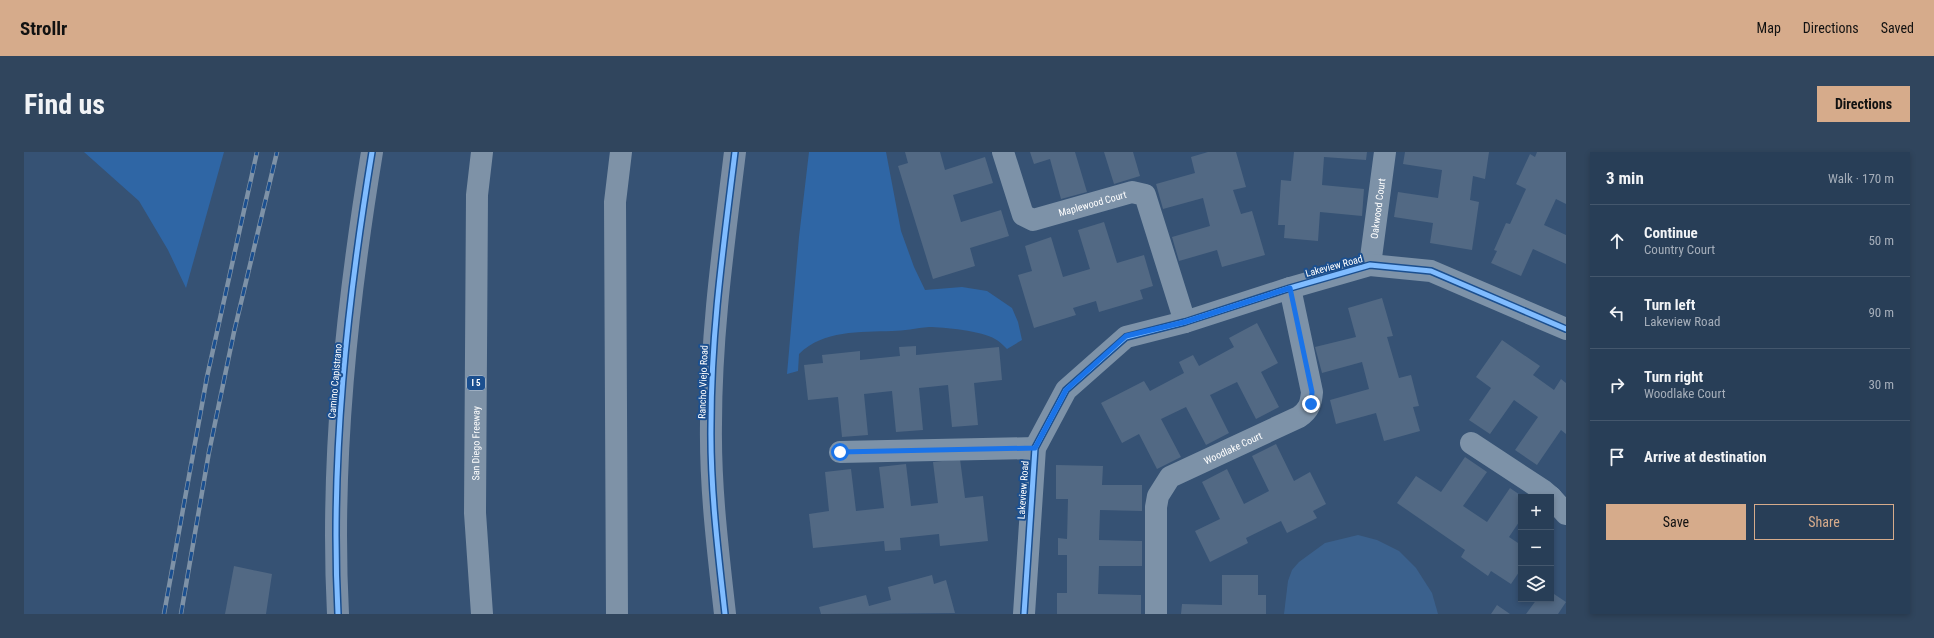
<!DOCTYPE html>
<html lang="en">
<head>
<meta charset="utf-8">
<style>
  :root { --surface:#283e57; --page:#30455d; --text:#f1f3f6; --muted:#a5aeba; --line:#44576d; --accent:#d6ab8b }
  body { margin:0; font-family:"Roboto Condensed",sans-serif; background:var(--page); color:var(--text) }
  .controls { position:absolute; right:12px; bottom:12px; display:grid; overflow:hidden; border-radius:0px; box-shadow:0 2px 6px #0003 }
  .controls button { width:36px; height:36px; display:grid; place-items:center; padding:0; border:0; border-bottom:1px solid var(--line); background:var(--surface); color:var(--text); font:20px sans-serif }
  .stop { position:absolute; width:12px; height:12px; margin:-9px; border:3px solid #1a73e8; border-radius:50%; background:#fff }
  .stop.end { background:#1a73e8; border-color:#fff; box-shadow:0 1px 4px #0008 }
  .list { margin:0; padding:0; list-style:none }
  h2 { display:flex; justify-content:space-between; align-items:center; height:52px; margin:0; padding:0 16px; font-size:17px }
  h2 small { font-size:13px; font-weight:400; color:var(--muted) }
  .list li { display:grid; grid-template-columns:26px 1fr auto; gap:12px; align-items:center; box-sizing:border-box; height:72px; padding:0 16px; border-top:1px solid var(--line) }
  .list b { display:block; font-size:15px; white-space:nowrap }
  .list p { margin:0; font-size:13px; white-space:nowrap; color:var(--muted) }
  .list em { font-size:13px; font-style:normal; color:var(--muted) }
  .actions { display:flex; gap:8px; padding:12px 16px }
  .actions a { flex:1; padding:9px 0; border:1px solid var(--accent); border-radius:0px; text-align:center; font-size:14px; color:var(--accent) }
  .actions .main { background:var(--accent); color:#111 }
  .icon { flex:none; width:22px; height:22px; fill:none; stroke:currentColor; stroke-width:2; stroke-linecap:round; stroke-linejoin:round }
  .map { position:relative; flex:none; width:1542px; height:462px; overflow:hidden; border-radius:0px }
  header { display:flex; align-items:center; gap:24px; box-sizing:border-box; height:56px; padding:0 20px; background:var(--accent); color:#111 }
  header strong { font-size:19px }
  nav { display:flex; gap:22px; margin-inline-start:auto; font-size:14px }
  .intro { display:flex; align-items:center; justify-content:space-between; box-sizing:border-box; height:96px; padding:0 24px }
  h1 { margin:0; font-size:28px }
  .button { padding:10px 18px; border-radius:0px; background:var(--accent); color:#111; font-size:14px; font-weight:700 }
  main { display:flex; gap:24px; padding:0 24px }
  aside { flex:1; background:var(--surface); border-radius:0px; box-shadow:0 2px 6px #0003 }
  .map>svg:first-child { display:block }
  .green { fill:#2f66a5 }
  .water { fill:#3b618d }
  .building { fill:#526984 }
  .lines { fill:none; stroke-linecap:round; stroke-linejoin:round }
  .street { stroke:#7d92a8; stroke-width:22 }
  .secondary { stroke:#798da4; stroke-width:22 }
  .highway { stroke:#7e92a7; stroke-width:22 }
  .rail-casing { stroke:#7e92a7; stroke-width:4.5 }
  .rail { stroke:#1b4f8f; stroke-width:3; stroke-dasharray:9; stroke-linecap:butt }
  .cycleway-casing { stroke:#1b4f8f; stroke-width:8 }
  .cycleway { stroke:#80bcff; stroke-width:5 }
  .route { stroke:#1a73e8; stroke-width:5 }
  .labels { text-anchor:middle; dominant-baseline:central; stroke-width:4; stroke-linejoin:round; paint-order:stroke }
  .shield { fill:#1b4f8f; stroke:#bbcadd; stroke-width:1 }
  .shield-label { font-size:9px; font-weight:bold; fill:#fff }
  .street-label { font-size:10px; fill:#fff; stroke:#1b4f8f }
</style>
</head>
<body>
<header>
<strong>Strollr</strong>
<nav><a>Map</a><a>Directions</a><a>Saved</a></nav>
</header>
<div class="intro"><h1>Find us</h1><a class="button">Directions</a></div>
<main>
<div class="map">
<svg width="1542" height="462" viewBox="0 0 1542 462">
  <rect width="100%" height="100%" fill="#365274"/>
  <!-- green -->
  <path class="green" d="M60,0H200L162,136L144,98L115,49Z
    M785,0H862L877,79L890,115L901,138L938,135L963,139L988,156L994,170L998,188L983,197C979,193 975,189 971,187C959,179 919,175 905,175C892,176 880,179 868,179C836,180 799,178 775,202L774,219L763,222L775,85Z"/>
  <!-- water -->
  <path class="water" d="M1334,383L1353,388L1375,399L1392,416L1408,441L1414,462H1260L1264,429L1268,418L1275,410L1301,391Z"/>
  <!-- building -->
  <path class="building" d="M881,0H916L921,18L961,5L969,31L929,43L937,70L977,58L985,84L946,96L951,114L909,127L874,14L884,11Z
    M1006,0H1051L1063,40L1037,47L1026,7L1010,12Z
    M1080,0H1109L1116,24L1090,32Z
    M1184,0H1212L1222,35L1209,38L1217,62L1228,59L1241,103L1198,115L1193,98L1155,109L1148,85L1186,74L1179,46L1139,57L1132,32L1171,21L1167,5Z
    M1270,0H1343L1342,8L1300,5L1298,33L1340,37L1338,64L1296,60L1294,89L1260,86L1261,73H1254L1257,28L1267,29Z
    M1381,0H1465L1461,27L1449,24L1446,48L1455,50L1448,98L1406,91L1409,71L1370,65L1374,40L1414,46L1418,18L1379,12Z
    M1513,0H1542V52L1532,47L1520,73L1542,83V112L1509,97L1497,124L1467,111L1473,99L1470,98L1482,71L1486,72L1502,37L1492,32L1506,2L1511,5Z
    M1080,70L1093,111L1120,103L1129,134L1116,138L1119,147L1075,160L1072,149L1049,156L1052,163L1010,176L994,123L1008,119L1001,94L1027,85L1039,125L1066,117L1054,78Z
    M1358,146L1369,184L1363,185L1375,226L1387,223L1395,254L1389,255L1396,279L1360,289L1352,261L1312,272L1306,248L1345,237L1338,210L1298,221L1291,195L1332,185L1324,156Z
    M1233,171L1254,211L1237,220L1255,255L1232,267L1213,230L1186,243L1205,281L1182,293L1162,255L1137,267L1157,305L1133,317L1115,282L1098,291L1077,251L1120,229L1126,239L1160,221L1155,210L1169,203L1175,214L1210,195L1205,186Z
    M1478,188L1516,214L1509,223L1530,238L1537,227L1542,231V282L1537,278L1513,313L1491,298L1514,265L1490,248L1466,282L1445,268L1467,236L1452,225Z
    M892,194V203L975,195L978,228L950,231L954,273L928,275L924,233L895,236L899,278L872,280L868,239L840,242L844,283L818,285L814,245L784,248L780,213L799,211L798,203L836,199V208L876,204L875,195Z
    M1252,292L1270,329L1286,320L1302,352L1289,359L1293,366L1263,381L1257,369L1222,386L1224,391L1186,410L1171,379L1196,367L1178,330L1203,317L1220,352L1245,339L1228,304Z
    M1441,305L1463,320L1439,354L1463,370L1486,336L1499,345H1497V367L1485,385L1497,393V417L1487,432L1467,419L1464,424L1437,405L1441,398L1373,351L1392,324L1417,340Z
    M936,307L941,346L959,344L964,389L916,394L915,382L876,386L877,398L861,399L860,389L789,396L785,362L805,359L801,320L827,317L832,359L860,356L855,315L882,312L887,354L914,351L909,310Z
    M1032,313L1079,314L1078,333H1118V359L1076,358L1075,388L1118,389V414H1075L1074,442L1117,443V462H1033V441H1043V403H1034V386L1043,387L1044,347H1032Z
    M210,414L248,422L242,462H201Z
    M908,423L910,432L922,428L931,461L797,462L795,455L842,443L845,454L867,448L864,435Z
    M1198,423H1234V443H1242V462H1157L1158,452L1198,453Z
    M1527,440L1542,450L1534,462H1502L1513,447H1527Z
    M1473,453L1486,462H1467Z"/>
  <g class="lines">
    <!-- street -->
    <g class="street">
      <path id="s1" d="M979,0L999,63L1009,68L1108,40L1121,43L1161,170"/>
      <path id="s2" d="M1346,113L1361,0"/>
      <path d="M1447,291L1520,339L1527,345"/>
      <path d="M816,300L1011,296"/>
      <path d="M1527,345L1542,362"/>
      <path d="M1000,462L1011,296L1042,238L1102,185L1161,170L1266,136L1346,113L1407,119L1542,177"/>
      <path id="s3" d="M1132,462V355L1134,344L1146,325L1275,265C1285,258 1287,252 1288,240L1266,136"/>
    </g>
    <!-- secondary -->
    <path class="secondary" d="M314,462C306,308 323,152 348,0
      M701,462C694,399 686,335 687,272C687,180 700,90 711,0"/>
    <!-- highway -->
    <g class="highway">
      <path id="s4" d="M458,462L451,361L453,43L458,0"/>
      <path d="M593,462L591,50L597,0"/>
    </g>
    <defs>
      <path id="rail" d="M140,462L183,225L233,0
        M157,462L185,300L210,180L253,0"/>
    </defs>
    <!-- rail casing -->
    <use href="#rail" class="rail-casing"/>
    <!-- rail -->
    <use href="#rail" class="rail"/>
    <defs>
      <path id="cycleway" d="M314,462C306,308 323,152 348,0
        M701,462C694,399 686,335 687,272C687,180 700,90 711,0
        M1000,462L1011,296L1042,238L1102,185L1161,170L1266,136L1346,113L1407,119L1542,177"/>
    </defs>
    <!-- cycleway casing -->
    <use href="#cycleway" class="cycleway-casing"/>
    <!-- cycleway -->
    <use href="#cycleway" class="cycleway"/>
  </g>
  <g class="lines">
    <!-- route -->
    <path class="route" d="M816,300L1011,296L1042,238L1102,184L1161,170L1266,136L1288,240L1287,252"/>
  </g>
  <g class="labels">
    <!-- shield labels -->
    <rect class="shield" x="443" y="224" width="18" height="14" rx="3"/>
    <g class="shield-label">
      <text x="452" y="231">I 5</text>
    </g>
    <!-- street labels -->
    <g class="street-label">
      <text stroke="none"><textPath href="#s1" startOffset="139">Maplewood Court</textPath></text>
      <text stroke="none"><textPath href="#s2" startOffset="57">Oakwood Court</textPath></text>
      <text transform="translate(1310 114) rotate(-15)">Lakeview Road</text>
      <text transform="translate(311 229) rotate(-85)">Camino Capistrano</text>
      <text transform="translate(679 230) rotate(-88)">Rancho Viejo Road</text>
      <text stroke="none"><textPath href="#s4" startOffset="171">San Diego Freeway</textPath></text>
      <text stroke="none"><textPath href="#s3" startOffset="210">Woodlake Court</textPath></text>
      <text transform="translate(999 338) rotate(-86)">Lakeview Road</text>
    </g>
  </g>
</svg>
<div class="controls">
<button>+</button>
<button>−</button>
<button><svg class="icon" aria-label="layers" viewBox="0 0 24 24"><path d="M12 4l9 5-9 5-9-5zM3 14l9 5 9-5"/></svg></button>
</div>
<div class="stop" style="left:816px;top:300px"></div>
<div class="stop end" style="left:1287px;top:252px"></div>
</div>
<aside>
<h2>3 min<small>Walk · 170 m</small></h2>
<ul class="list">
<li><svg class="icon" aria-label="ahead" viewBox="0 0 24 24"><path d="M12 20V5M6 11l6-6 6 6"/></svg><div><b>Continue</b><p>Country Court</p></div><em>50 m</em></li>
<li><svg class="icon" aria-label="left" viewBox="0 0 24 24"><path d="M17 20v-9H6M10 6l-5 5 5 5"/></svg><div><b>Turn left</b><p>Lakeview Road</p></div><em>90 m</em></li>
<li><svg class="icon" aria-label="right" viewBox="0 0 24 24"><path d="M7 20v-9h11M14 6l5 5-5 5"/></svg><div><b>Turn right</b><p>Woodlake Court</p></div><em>30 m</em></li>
<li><svg class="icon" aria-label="arrive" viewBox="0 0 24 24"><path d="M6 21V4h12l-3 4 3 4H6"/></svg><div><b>Arrive at destination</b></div></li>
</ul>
<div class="actions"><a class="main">Save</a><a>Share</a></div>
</aside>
</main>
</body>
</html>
